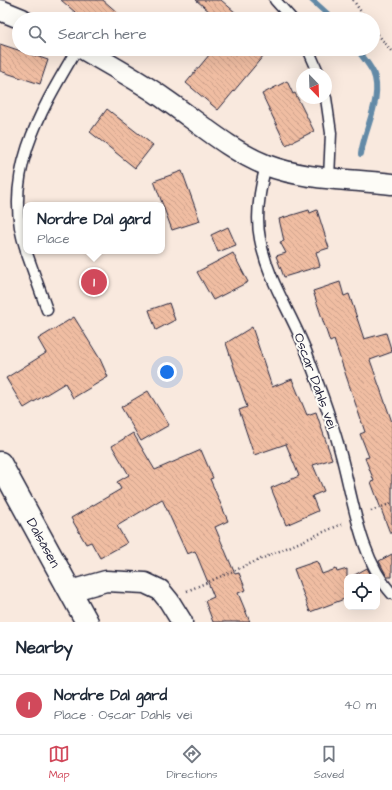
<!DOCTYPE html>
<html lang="en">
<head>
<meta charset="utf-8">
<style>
  :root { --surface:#fff; --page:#f6f6f7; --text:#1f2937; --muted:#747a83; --line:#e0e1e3; --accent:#d1495b }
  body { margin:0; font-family:"Architects Daughter",sans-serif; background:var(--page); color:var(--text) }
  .controls { position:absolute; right:12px; bottom:12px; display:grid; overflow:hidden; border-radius:8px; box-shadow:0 4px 16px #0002 }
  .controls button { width:36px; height:36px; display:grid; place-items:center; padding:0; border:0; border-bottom:1px solid var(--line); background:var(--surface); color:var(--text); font:20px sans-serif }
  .compass { position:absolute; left:296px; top:68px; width:36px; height:36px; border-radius:50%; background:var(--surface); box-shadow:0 4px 16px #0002; rotate:157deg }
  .you { position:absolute; left:167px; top:372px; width:14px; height:14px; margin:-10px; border:3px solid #fff; border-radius:50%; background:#1a73e8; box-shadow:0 0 0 6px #1a73e833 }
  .badge { display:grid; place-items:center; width:26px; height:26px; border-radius:50%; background:var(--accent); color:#fff; font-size:13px; font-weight:700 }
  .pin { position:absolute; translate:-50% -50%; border:2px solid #fff; box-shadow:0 1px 4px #0006 }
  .popup { position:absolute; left:23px; top:202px; width:142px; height:52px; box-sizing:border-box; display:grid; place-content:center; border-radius:8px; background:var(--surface); filter:drop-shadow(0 1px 3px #0005); font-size:13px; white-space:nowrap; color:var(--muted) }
  .popup b { font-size:15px; color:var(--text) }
  .popup::after { content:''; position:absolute; left:50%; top:100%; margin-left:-8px; border:8px solid transparent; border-top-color:var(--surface) }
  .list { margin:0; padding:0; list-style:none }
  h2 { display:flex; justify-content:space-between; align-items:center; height:52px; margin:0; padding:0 16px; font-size:17px }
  h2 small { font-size:13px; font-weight:400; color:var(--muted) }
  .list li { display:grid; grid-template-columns:26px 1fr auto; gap:12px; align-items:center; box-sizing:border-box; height:60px; padding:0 16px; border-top:1px solid var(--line) }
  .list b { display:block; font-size:15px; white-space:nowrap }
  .list p { margin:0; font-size:13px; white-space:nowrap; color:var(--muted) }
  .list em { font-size:13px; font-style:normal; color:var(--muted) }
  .icon { flex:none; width:22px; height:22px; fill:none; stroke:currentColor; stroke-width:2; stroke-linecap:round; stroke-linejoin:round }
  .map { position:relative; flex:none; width:392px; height:622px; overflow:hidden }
  .search { position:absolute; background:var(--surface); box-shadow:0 4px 16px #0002; left:12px; right:12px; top:12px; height:44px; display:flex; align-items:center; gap:10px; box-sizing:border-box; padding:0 14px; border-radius:22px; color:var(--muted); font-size:15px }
  .sheet { height:112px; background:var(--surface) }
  nav { display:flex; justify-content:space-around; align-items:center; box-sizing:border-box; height:56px; border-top:1px solid var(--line); background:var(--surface); font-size:11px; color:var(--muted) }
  nav a { display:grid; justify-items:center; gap:2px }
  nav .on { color:var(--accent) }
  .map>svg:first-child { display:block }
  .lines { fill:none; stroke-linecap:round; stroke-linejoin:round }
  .stream { stroke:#638aa7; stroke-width:6 }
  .building { fill:url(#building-back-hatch); stroke:#22223b }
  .service-casing { stroke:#22223b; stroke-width:13 }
  .minor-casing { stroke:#22223b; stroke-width:23 }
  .tertiary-casing { stroke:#22223b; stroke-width:25 }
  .path { stroke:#22223b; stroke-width:2.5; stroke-dasharray:1 3; stroke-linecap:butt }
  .service { stroke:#fdfcf7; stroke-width:10 }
  .minor { stroke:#fdfcf7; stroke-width:20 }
  .tertiary { stroke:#fdfcf7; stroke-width:22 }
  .labels { text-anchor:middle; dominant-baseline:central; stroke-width:4; stroke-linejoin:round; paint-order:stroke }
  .street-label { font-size:14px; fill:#22223b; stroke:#fdfcf7 }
</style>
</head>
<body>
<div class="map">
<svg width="392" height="622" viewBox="0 0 392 622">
  <defs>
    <pattern id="building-back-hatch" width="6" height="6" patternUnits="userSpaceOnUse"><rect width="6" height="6" fill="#f0bda2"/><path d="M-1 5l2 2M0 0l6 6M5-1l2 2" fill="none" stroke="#cea28c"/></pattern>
  </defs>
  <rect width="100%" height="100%" fill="#f9e9de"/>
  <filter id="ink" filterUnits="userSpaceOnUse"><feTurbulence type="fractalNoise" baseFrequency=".025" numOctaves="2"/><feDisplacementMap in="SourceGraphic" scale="8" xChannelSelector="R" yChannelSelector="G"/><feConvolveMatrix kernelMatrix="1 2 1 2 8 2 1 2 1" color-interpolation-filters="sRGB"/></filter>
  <g filter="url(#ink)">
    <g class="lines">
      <!-- stream -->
      <path class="stream" d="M312,0L333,19
        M357,49C362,56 369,64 373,72C384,97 364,129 361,154"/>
    </g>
    <!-- building -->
    <path class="building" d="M61,0H103L125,19H83Z
      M196,0H221L243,19H218Z
      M0,44L48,60L40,84L0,71Z
      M214,49H269L218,110L186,83Z
      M287,81L293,94L295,93L314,131L286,145L262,94Z
      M107,109L153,145L135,168L90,132Z
      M182,171L200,221L172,230L154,181Z
      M309,210L310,213L317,210L329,248L316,252L320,266L284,277L276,256L286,253L280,242L284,241L279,219Z
      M228,227L236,245L218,252L211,235Z
      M233,253L248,282L213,300L197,272Z
      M340,282L344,296L349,294L364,339L386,333L392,352L370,360L392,422V533H390L371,482L374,481L365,458L369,457L360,434L365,432L334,340L330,342L313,291Z
      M169,303L175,320L156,330L149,310Z
      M74,317L100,359L108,377L73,398L65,383L24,408L6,378L46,353L38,339Z
      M252,327L272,387L292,379L307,415L316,412L332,459L313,465L324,491L312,496L318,511L286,525L271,488L299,476L286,444L254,455L239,410L247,407L226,343Z
      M148,391L169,425L141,441L121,407Z
      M133,433L155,470L201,450L213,478L210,479L228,521L215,527L235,574L239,573L246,590L238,593L250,622H213L205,601L214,597L195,551L187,554L162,499L117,526L127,543L100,558L91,542L86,544L71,518L121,489L117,482L129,475L112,446Z
      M392,554V577H387L379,561Z
      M317,561L322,574L336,569L337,572L347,569V598L310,612L294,569Z
      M367,568L372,577H351Z"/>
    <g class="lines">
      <defs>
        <path id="service" d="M275,0L292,19
          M308,49L319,74
          M326,98L331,133L329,178
          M266,165C260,188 255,215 260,239C268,283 295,318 309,359C320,389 332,420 340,451C353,497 359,557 392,594
          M26,250C0,177 41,110 77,49
          M26,251L47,310"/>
        <path id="minor" d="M0,10L22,19
          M83,49C111,66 140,81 166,100C198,122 229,150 266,165C305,180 351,179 392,184
          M70,591L106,581L145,583L160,590L169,601L182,622"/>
        <path id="tertiary" d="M0,463L87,622"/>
      </defs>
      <!-- service casing -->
      <use href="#service" class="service-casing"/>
      <!-- minor casing -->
      <use href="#minor" class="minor-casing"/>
      <!-- tertiary casing -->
      <use href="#tertiary" class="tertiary-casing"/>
      <!-- path -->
      <path class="path" d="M353,0L366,19
        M373,28L392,52
        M371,511L392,503
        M187,591L342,524"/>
      <!-- service -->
      <use href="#service" class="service"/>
      <!-- minor -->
      <use href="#minor" class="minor"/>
      <!-- tertiary -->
      <use href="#tertiary" class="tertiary"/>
    </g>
  </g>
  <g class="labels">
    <!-- street labels -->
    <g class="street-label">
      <text transform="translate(315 381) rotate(70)">Oscar Dahls vei</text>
      <text transform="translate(43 543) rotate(61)">Dalsåsen</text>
    </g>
  </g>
</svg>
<div class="controls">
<button><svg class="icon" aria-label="locate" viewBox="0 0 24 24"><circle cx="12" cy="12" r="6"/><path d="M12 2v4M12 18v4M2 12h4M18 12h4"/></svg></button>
</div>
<svg class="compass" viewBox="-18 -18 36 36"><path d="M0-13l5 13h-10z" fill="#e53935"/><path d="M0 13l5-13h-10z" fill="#747a83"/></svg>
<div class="you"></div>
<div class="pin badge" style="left:94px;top:282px">1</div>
<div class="popup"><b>Nordre Dal gård</b>Place</div>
<div class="search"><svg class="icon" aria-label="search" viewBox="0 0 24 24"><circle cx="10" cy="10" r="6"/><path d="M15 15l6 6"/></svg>Search here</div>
</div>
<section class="sheet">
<h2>Nearby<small></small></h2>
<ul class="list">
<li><span class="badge">1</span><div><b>Nordre Dal gård</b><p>Place · Oscar Dahls vei</p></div><em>40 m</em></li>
</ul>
</section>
<nav>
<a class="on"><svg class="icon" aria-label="map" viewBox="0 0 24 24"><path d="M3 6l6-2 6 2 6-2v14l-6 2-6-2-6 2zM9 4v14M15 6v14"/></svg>Map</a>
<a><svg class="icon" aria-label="directions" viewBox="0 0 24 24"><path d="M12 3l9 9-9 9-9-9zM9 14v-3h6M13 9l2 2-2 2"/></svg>Directions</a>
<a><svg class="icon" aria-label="saved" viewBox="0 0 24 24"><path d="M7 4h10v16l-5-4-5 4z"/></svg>Saved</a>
</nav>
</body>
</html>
